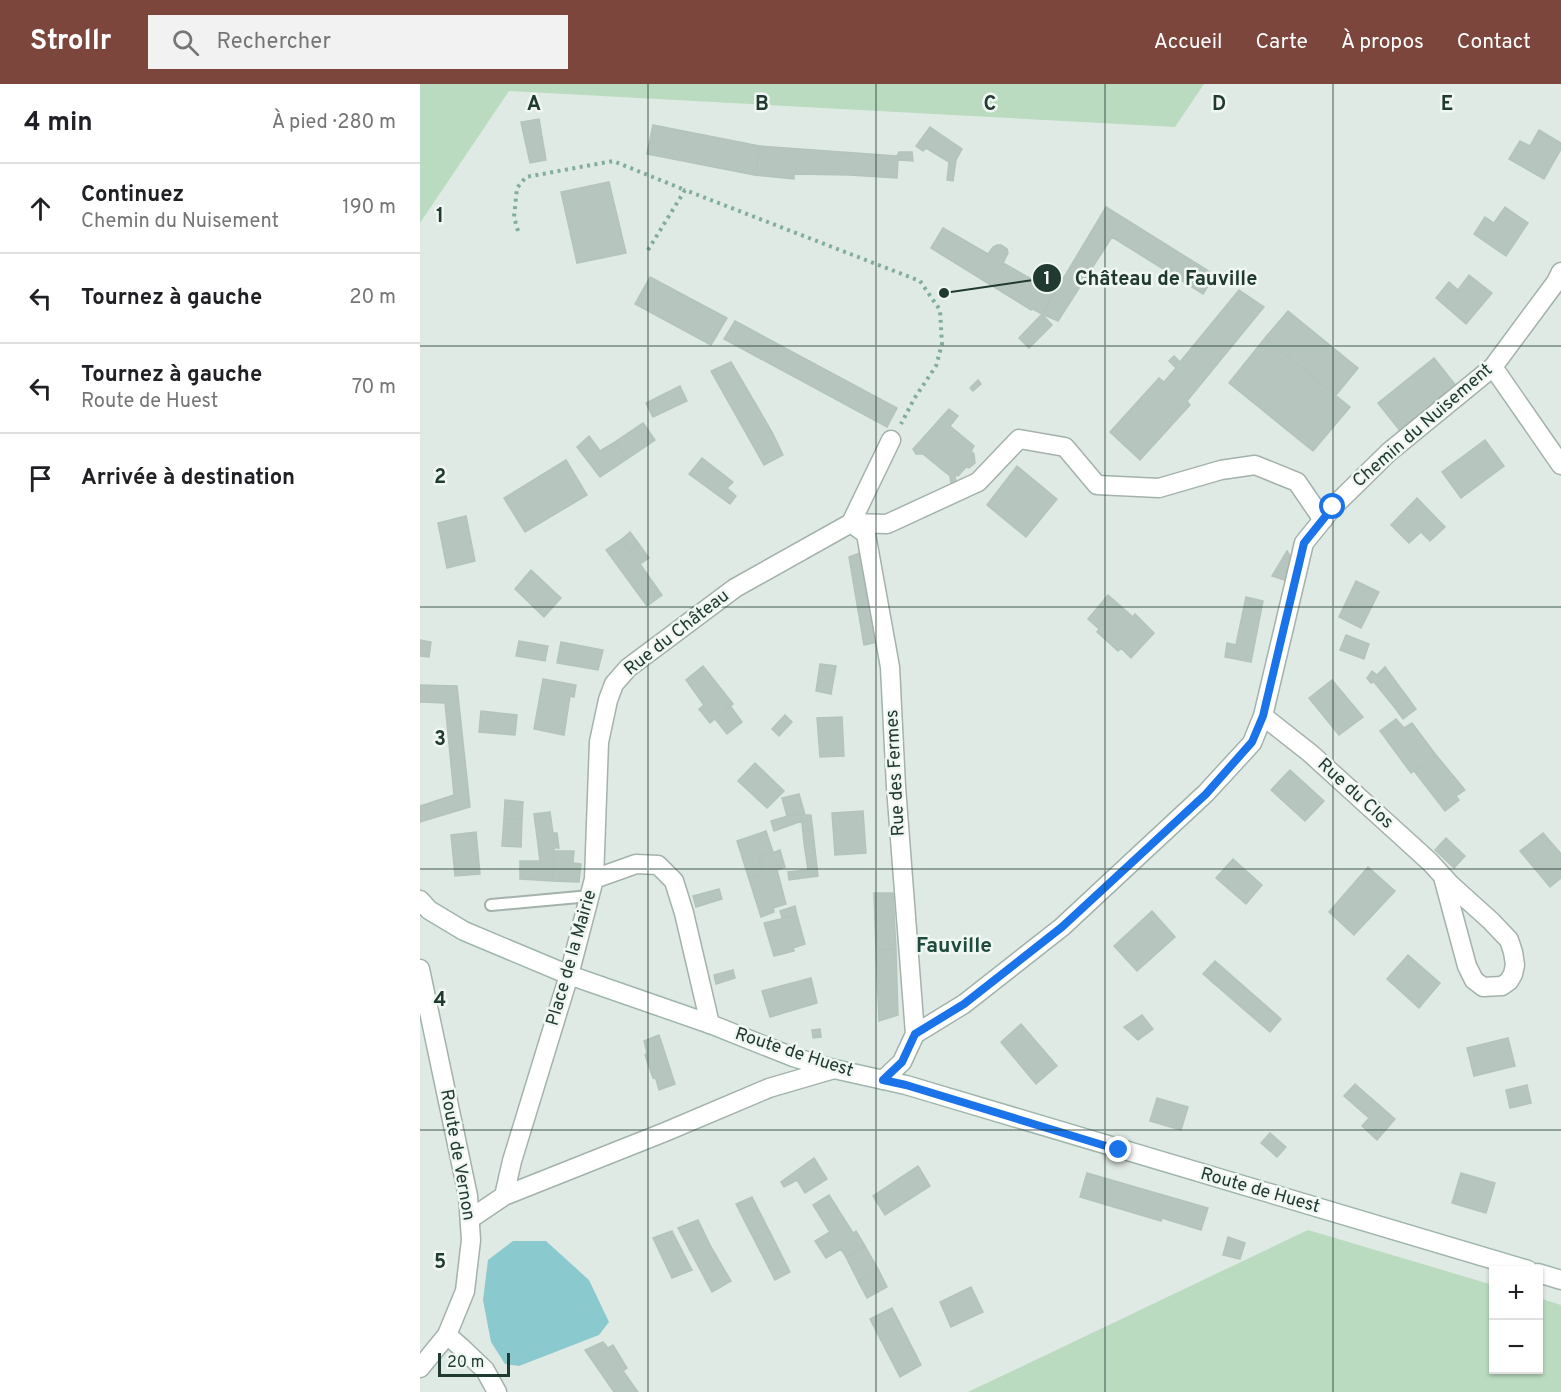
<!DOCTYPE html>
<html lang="fr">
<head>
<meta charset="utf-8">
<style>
  :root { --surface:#fff; --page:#f2f2f2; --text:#202124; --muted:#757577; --line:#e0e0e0; --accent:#7c463d }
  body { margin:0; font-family:Overpass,sans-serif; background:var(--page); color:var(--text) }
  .controls { position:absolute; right:18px; bottom:18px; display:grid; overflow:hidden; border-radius:0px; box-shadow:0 2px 4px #0004 }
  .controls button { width:54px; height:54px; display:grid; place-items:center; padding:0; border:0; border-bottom:2px solid var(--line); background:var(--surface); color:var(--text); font:30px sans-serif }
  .scale { position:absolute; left:18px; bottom:15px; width:72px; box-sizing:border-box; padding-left:6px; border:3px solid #213a31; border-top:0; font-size:16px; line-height:21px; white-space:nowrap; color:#213a31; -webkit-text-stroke:4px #f0f7f3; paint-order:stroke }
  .stop { position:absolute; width:18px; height:18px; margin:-14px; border:4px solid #1a73e8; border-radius:50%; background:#fff }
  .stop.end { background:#1a73e8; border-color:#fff; box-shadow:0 2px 6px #0008 }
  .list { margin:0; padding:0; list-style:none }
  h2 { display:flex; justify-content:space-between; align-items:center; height:78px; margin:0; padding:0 24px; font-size:26px }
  h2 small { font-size:20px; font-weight:400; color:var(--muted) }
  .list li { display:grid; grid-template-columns:39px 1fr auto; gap:18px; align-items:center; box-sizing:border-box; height:90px; padding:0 24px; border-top:2px solid var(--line) }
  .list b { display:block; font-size:22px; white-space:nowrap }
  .list p { margin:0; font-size:20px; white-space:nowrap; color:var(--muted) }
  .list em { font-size:20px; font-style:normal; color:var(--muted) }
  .icon { flex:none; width:33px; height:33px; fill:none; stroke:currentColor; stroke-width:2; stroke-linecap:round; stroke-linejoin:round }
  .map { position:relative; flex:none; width:1141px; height:1308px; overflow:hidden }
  header { display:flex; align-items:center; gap:36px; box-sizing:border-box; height:84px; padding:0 30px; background:var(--accent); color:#fff }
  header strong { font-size:28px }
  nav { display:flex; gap:33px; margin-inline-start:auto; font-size:21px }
  .search { width:420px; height:54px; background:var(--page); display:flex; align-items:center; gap:15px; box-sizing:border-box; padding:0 21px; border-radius:0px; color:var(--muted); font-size:22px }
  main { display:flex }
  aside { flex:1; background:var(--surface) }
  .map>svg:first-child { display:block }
  .green { fill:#badbc0 }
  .water { fill:#8ac9ce }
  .building { fill:#b6c5be; stroke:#b3c4bb; stroke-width:1.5 }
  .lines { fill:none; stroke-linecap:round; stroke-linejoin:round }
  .service-casing { stroke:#a3b2ab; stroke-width:14 }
  .minor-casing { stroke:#a3b2ab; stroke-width:21 }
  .tertiary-casing { stroke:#a3b2ab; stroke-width:21 }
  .secondary-casing { stroke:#9fb6ac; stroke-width:21 }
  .path { stroke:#82ad9c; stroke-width:4; stroke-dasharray:3 4.5; stroke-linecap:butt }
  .service { stroke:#fff; stroke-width:10 }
  .minor { stroke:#fff; stroke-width:18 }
  .tertiary { stroke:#fff; stroke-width:18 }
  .secondary { stroke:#fff; stroke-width:18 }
  .route { stroke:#1a73e8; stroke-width:8 }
  .grid { fill:none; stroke:#213a31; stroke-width:1.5; stroke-opacity:0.55 }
  .labels { text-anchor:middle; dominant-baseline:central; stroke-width:5; stroke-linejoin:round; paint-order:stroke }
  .street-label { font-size:18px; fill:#213a31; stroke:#f0f7f3 }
  .quarter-label { font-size:21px; font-weight:bold; fill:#1e4b3d; stroke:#f0f7f3 }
  .grid-label { font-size:20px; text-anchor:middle; font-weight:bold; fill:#213a31; stroke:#f0f7f3; stroke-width:5; stroke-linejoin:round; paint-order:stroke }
  .leader { fill:none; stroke:#213a31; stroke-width:2 }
  .callout-dot { fill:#213a31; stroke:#f0f7f3; stroke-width:2 }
  .mark-label { font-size:18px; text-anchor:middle; font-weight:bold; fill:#fff }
  .callout-label { font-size:20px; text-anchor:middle; font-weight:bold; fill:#213a31; stroke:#f0f7f3; stroke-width:5; stroke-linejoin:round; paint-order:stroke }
</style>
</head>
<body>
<header>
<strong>Strollr</strong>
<div class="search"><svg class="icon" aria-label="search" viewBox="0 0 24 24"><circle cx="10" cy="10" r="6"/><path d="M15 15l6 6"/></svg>Rechercher</div>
<nav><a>Accueil</a><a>Carte</a><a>À propos</a><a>Contact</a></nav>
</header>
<main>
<aside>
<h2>4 min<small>À pied · 280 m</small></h2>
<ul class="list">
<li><svg class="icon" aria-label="ahead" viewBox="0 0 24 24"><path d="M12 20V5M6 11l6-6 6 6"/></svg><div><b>Continuez</b><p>Chemin du Nuisement</p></div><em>190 m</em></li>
<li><svg class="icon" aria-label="left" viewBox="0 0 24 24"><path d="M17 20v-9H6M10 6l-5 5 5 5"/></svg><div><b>Tournez à gauche</b></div><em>20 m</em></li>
<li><svg class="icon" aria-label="left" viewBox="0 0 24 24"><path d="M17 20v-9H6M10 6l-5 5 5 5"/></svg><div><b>Tournez à gauche</b><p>Route de Huest</p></div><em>70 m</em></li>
<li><svg class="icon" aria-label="arrive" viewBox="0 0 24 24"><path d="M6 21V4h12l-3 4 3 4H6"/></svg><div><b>Arrivée à destination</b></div></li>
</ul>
</aside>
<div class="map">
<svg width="1141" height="1308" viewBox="0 0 1141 1308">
  <rect width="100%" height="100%" fill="#e0eae5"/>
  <!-- green -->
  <path class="green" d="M0,0H784L755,43L89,7L0,139Z
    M888,1146L1073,1201L1074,1286H1118L1119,1214L1141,1221V1308H548Z"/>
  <!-- water -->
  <path class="water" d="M93,1157H126L169,1196L189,1238L179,1251L99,1282L85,1280L71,1258L63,1216L68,1176Z"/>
  <!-- building -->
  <path class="building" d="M119,35L126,76L110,79L101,38Z
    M233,41L340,62L335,91L227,70Z
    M510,43L542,65L536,76L533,97L527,96L529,78L506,64L503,67L496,62Z
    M1119,46L1141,59V65L1124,95L1089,75L1100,57L1110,62Z
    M340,62L477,72L479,68H492L493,77L478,76L477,94L429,91L374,90V95L335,91Z
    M189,98L206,169L157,179L141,108Z
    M686,123L795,191L783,210L692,153L638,237L622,230Z
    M1085,123L1108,139L1086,172L1054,150L1065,133L1074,139Z
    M523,144L568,170L573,163L577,161H581L587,165L588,169L583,179L629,205L634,198L639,201L622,230L613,225L611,226L511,164Z
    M1049,191L1072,209L1046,240L1016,214L1029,198L1038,206Z
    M230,193L307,234L291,261L215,220Z
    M819,206L844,223L767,317L770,321L720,376L690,348L739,294L744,298L756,284L749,277L754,272L760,278Z
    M868,227L938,284L916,311L845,254Z
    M622,230L632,241L609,264L599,254Z
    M315,237L477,324L467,343L304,255Z
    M845,254L930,323L893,367L809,299Z
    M1014,274L1037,303L981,348L958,319Z
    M311,278L352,348L363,371L344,381L291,287Z
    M558,296L561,300L553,307L550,304Z
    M260,302L267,317L233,333L226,319Z
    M529,325L538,332L530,342L554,362L551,367L554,370L555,379L549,384L546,383L538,392L535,390L536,400L531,401L530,392L503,370H496L493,365Z
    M223,339L235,356L207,375L195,358Z
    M169,352L180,367L195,358L207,375L180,393L157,363Z
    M1065,356L1084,382L1041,414L1022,388Z
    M282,374L313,398L307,404L316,412L310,420L269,390Z
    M146,376L167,411L105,448L84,414Z
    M597,382L637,415L606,453L567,421Z
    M997,414L1025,443L1010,457L1001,448L989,459L971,441Z
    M46,432L55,477L27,484L18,439Z
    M210,448L219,460L210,466L202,455Z
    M202,455L210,466L219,460L229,474L220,480L242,511L227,522L186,466Z
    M445,467L462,557L444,561L429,473Z
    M867,467L873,477L868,497L852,492Z
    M111,486L141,514L124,533L95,505Z
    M936,497L959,508L941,544L919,533Z
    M688,511L713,533L715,530L734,549L711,574L701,564L698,567L677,548L679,545L668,535Z
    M826,513L843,517L831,578L805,573L807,559L816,561Z
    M926,551L949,560L944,575L920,566Z
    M0,556L11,558L9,573L0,572Z
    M99,557L128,562L125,577L96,572Z
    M141,558L183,566L178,586L137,579Z
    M400,580L416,582L411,610L396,607Z
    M283,582L313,620L290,639L279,625L284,621L266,596Z
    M965,583L988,614L975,624L954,598L951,599L947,594L952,587L957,591Z
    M123,595L156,601L154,613L150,612L144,651L114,645Z
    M912,596L943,633L919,651L889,614Z
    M0,601L37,602L50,723L0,738V722L34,711L25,619L0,618Z
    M988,614L996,625L983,635L975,624Z
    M311,623L322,638L307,650L295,635Z
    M61,627L97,631L95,651L59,648Z
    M365,631L372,638L359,652L352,645Z
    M422,633L424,672L400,673L397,634Z
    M976,635L984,644L992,639L1016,671L991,689L960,647Z
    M1016,671L1045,706L1036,712L1039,716L1025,727L994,687Z
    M335,679L364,707L347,724L318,697Z
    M870,686L904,717L885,737L851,706Z
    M379,710L384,727L367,732L362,714Z
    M85,716L103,718L102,735L84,734Z
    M384,727L385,731H391L394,757L384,759L381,728Z
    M443,727L446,769L415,771L412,729Z
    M130,728L133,749H137L139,764H134L133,797L100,795V777H120L114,730Z
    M381,728L382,737L354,747L351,737Z
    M84,734L102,735L101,763L82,762Z
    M346,747L353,768L339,774L343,790L329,795L317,757Z
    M56,748L60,790L35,792L31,751Z
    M1123,749L1141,770V794L1130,803L1100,767Z
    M1026,754L1045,772L1034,784L1015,766Z
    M394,757L398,792L369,796L368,788L388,786L384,759Z
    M360,766L365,783L357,786L366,820L353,824L354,828L341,833L329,795L343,790L339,774Z
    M134,767H154L153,779L161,780L159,798L133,797Z
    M813,775L842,801L826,820L796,794Z
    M948,783L975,807L934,851L909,828Z
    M299,805L302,815L276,823L273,812Z
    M454,809H473L476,865L456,866Z
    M375,822L377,831L362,834L360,827Z
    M732,827L755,853L717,887L694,862Z
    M377,831L385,860L373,864L374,867L354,872L344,839Z
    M476,865L478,931L459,937L456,866Z
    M988,871L1020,899L999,924L967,895Z
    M795,877L861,935L850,948L783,890Z
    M313,886L315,894L296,900L294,891Z
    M391,894L397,919L350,933L342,907Z
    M722,931L733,945L718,956L704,943Z
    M601,940L637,982L616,1000L581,958Z
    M400,945L401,953L393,954L392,946Z
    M239,951L255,1000L239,1006L236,995L233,994L225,971L227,969L224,957Z
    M1088,954L1095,982L1054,992L1047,964Z
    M935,1000L975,1035L957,1056L942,1042L949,1034L924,1012Z
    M1107,1001L1111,1019L1090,1024L1086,1006Z
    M737,1014L768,1023L761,1046L730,1037Z
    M850,1049L866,1063L857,1073L841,1059Z
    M394,1074L407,1095L385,1109L377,1096L364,1103L361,1098Z
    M498,1082L510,1102L465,1131L453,1112Z
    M667,1089L788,1124L781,1146L742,1134L741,1137L660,1113Z
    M1041,1089L1075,1099L1066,1129L1032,1119Z
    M409,1111L433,1149L436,1147L445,1162L426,1173L421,1165L406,1174L395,1157L410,1148L393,1121Z
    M332,1113L370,1188L355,1196L316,1120Z
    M278,1136L291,1163L311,1197L292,1208L258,1144Z
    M252,1147L272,1186L252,1194L233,1154Z
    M808,1153L825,1159L820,1175L803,1171Z
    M445,1162L458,1185L438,1197L426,1173Z
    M458,1185L467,1203L447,1214L438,1197Z
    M551,1203L563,1228L531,1243L520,1218Z
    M472,1224L501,1281L480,1293L450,1235Z
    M183,1258L188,1264L193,1261L207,1284L203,1287L218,1308H194L165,1266Z"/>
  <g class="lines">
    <defs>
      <path id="service" d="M71,821L170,812"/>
      <path id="minor" d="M1073,283L1141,381
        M431,439L446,450L470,583L476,703L495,950L482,978L463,996
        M431,439L467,440L558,398L599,355L645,363L677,401L739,404L801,386L835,381L877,398L903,436
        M843,632L890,669L1010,778L1031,801L1071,837L1089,856L1093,868L1095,881L1093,890L1089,897L1082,902L1063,903L1054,896L1047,882L1023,793
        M174,795L216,780L238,781L254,797L264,829L290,940
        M495,950L544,920L642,843L786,709L832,659L843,632L884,459L913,423L969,368L1073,283L1136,198L1141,188
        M84,1112L245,1048L349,1004L414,985
        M50,1135L84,1112L92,1077L149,891L174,795L179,658L188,616L194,600L208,584L315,504L431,439L471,356
        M0,1284L27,1251"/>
      <path id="tertiary" d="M0,885L48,1112L51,1156L45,1207L27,1251L43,1265L65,1286L77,1308"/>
      <path id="secondary" d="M0,816L9,826L44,847L149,891L290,940L373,973L414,985L486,1001L1108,1186
        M1118,1189L1141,1196"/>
    </defs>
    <!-- service casing -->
    <use href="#service" class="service-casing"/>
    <!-- minor casing -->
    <use href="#minor" class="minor-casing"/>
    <!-- tertiary casing -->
    <use href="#tertiary" class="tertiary-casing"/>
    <!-- secondary casing -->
    <use href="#secondary" class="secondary-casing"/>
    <!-- path -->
    <path class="path" d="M98,147L94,133L97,104L106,93L193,77L265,106
      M228,166L265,106L500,197L520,226L522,260L516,282L494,315L481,340"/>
    <!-- service -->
    <use href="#service" class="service"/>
    <!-- minor -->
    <use href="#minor" class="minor"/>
    <!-- tertiary -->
    <use href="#tertiary" class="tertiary"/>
    <!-- secondary -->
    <use href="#secondary" class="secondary"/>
  </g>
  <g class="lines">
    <!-- route -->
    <path class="route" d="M699,1066L486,1001L463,996L482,978L495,950L544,920L642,843L786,710L832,658L843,632L884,459L913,423"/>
  </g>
  <!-- grid -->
  <path class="grid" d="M228,0V1308M456,0V1308M685,0V1308M913,0V1308M0,262H1141M0,523H1141M0,785H1141M0,1046H1141"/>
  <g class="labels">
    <!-- street labels -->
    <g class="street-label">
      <text transform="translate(1003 342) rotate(-41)">Chemin du Nuisement</text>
      <text transform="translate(257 549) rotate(-38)">Rue du Château</text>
      <text transform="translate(476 689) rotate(-93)">Rue des Fermes</text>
      <text transform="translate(935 710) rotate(42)">Rue du Clos</text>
      <text transform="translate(152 874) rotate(-74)">Place de la Mairie</text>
      <text transform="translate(374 969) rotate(18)">Route de Huest</text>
      <text transform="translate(37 1071) rotate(80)">Route de Vernon</text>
      <text transform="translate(840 1107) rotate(16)">Route de Huest</text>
    </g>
    <!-- quarter labels -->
    <g class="quarter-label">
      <text x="534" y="862">Fauville</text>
    </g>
  </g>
  <g class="grid-label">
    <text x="114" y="26">A</text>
    <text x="342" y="26">B</text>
    <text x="570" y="26">C</text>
    <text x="799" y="26">D</text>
    <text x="1027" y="26">E</text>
    <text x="20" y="138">1</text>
    <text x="20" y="399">2</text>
    <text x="20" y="661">3</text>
    <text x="20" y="922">4</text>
    <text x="20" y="1184">5</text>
  </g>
  <!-- callouts -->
  <path class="leader" d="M524 209L627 194"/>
  <g class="callout-dot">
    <circle cx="524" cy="209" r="6"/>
    <circle cx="627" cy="194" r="15"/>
  </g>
  <g class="mark-label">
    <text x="627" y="200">1</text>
  </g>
  <g class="callout-label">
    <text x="746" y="201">Château de Fauville</text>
  </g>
</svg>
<div class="controls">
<button>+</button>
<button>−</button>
</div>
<div class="scale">20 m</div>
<div class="stop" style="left:913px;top:423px"></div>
<div class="stop end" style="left:699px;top:1066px"></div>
</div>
</main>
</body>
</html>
